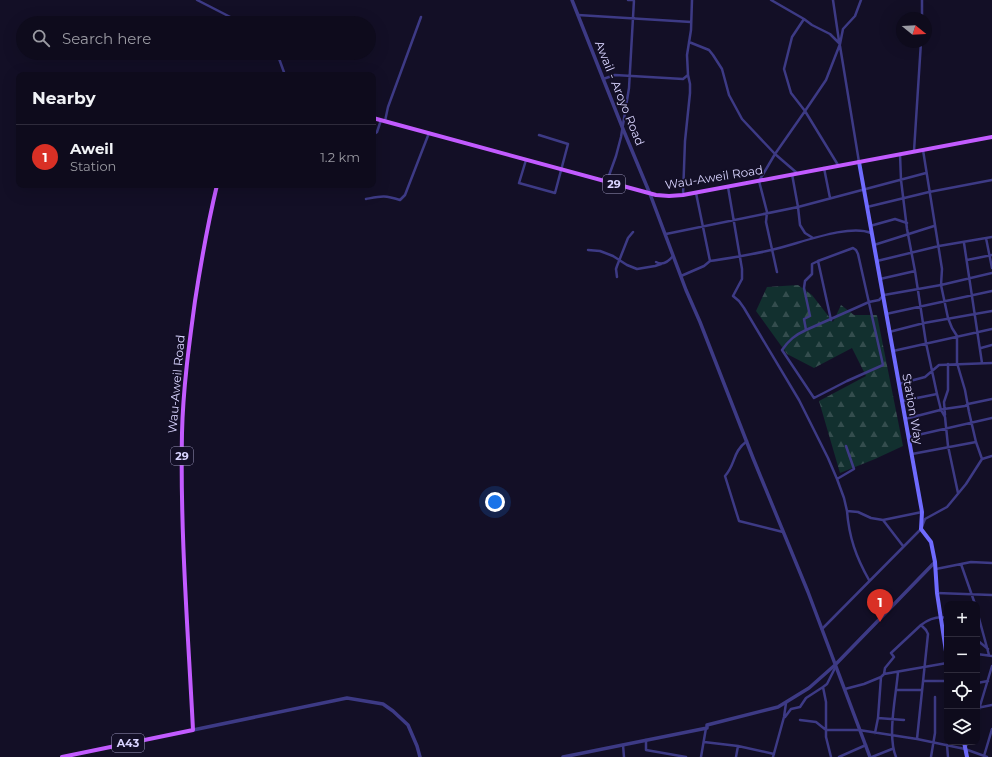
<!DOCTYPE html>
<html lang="en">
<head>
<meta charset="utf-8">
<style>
  :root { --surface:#0e0b1c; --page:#1c1929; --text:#f1f3f6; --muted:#9b9ba3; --line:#2e2b3b; --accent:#d93025 }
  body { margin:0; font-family:Montserrat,sans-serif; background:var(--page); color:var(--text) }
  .controls { position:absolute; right:12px; bottom:12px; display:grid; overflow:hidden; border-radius:8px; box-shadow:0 4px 16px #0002 }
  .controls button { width:36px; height:36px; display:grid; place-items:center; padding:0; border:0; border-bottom:1px solid var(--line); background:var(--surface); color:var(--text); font:20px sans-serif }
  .compass { position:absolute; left:896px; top:12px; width:36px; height:36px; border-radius:50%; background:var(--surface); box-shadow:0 4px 16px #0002; rotate:108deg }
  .you { position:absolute; left:495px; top:502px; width:14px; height:14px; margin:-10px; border:3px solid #fff; border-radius:50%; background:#1a73e8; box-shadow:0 0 0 6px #1a73e833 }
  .badge { display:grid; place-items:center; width:26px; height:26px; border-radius:50%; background:var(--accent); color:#fff; font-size:13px; font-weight:700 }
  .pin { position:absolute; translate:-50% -33px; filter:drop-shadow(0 1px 2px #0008) }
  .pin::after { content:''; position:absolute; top:21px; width:14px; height:12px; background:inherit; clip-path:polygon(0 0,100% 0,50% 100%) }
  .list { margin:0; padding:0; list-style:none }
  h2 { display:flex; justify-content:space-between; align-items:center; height:52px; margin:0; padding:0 16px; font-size:17px }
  h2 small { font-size:13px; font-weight:400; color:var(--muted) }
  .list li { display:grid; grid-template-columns:26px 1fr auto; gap:12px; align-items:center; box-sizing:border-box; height:64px; padding:0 16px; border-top:1px solid var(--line) }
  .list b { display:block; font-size:15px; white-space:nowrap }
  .list p { margin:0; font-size:13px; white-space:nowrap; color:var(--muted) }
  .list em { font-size:13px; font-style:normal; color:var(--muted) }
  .icon { flex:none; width:22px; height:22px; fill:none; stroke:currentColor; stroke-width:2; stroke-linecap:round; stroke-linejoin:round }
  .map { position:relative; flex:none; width:992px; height:757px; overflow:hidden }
  .search { position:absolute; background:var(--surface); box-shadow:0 4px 16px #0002; left:16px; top:16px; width:360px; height:44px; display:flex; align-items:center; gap:10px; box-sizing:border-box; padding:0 14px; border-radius:22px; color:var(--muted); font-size:15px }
  .panel { position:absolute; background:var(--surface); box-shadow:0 4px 16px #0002; left:16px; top:72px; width:360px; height:116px; border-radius:8px }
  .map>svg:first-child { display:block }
  .forest { fill:url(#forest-firs) }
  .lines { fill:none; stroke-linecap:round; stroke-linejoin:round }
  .minor { stroke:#3d3a85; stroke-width:2.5 }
  .tertiary { stroke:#3d3a85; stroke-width:3.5 }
  .secondary { stroke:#6f6bff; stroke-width:4 }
  .primary { stroke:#c25bff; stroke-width:4 }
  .labels { text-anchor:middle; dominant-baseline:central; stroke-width:3.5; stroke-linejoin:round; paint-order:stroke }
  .shield { fill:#130f26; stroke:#9e99be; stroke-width:1 }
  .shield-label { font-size:11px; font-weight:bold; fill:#d9d4ff }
  .street-label { font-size:12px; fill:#d9d4ff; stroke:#130f26 }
</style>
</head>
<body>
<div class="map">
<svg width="992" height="757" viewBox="0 0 992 757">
  <defs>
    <pattern id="forest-firs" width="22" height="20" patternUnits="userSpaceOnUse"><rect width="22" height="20" fill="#12302f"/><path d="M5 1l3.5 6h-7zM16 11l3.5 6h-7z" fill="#344d4e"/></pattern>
  </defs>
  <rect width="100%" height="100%" fill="#130f26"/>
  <!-- forest -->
  <path class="forest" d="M798,285L812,295L833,322L841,305L854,315H877L903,446L875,459L840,473L819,401L866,376L852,348L814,368L787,354L756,311L767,287Z"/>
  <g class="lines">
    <!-- minor -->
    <path class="minor" d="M197,0L242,23
      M628,0H634
      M771,0L804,19
      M833,0L839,41
      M578,15L691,22
      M922,18V0
      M689,42L709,50L713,55L722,69L729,95L742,119L775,154L759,181L767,212L766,222L777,272
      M840,46L859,162
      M277,53L285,75
      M211,74L214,75
      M603,79L615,75L683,79L688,75
      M385,121L388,107L421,17
      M373,135L377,132L381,120
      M923,150L942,269L941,285L948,318L952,328L957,336V363L965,390L969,412L976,442L982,459
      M914,151L921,42
      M900,154L901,180L907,229L915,271L926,343L937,394L941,410L945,417L948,446L958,493
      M526,160L519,183L555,193L568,144L539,135
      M838,165L805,111L826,80L840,44L843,29L855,16L861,0
      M824,168L830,198
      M797,173L775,154L805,111L791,93L784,69L792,37L804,19L812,25L830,34L840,44
      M792,174L798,207L800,225L805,233L813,238
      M607,181L616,156L621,137L629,88L634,0
      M728,187L742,269V279L733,296L739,301L744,308L799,400L828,458L837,479L844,498L847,511L858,512L871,518L883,520L922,512
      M696,193L710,261
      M683,195L685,141L690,93V84L688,75L687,55L691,30L692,0
      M366,199C382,196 384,195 400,200L405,195L429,133
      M867,207L929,192L992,180
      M870,226L895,219L907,223
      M666,234L798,207L926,173
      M986,238L992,268
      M964,243L982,363
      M874,245L934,226
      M588,250L600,251L613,256L627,265L637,269L655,266L661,264
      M967,260L992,255
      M818,261L812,264V274L805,281L804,288L810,316L804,319L806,330C795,335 789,340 782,350L814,398L847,381L883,365L858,254L856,250L853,248L818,261L831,320
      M877,261L939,246L992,237
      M656,262C663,266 669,261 673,256
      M681,276L704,266L710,261C730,258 751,255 771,250C796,245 848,223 871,233
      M617,277L616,269L617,266L628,238L633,232
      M880,279L915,271
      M886,314L992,291
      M806,330L869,302L879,300L884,295L941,285L992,273
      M889,332L924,323L992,311
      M981,348L992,345
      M893,351L992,329
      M899,384L925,377L939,365L992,363
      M902,401L937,394
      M945,415L944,402L948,390V364
      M905,419L944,409L965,406L968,404L992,399
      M909,437L992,418
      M747,441C732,452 736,464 725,476L739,521L783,532
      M912,454L976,442
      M837,479L854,469L846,446
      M847,511C849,537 856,557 869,580
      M883,520L903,546
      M961,564L975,604
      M936,569L971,562L992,563
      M937,593L992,595
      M977,611L989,655
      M822,629L921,529L925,519L947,507L952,501L966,484L982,459L992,456
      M977,640L988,649
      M977,654L992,656
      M884,674L885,668L894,657L891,653L921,625C929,619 938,616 947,618
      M923,681H947
      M977,683L988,681
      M845,689L864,684L881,677
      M897,690H922
      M977,708L992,705
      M977,716L992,666
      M785,717L791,709L800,707L806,698L823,687
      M878,718L904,720
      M800,720L816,722L826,730H859L917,739L965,749L987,757
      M875,733L878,718L881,677L884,674L947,663
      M917,739L928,634L926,630L921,625
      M646,740V750L686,757
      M704,742L738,746L774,754
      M623,745L624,757
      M947,745L948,757
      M965,748L968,742
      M984,756L992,729
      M701,757L706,728
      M736,757L738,746
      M773,757L784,717L786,703
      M831,757L826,737V702L823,687L827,684L835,668
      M839,757L866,745
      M872,757L892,749
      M896,757C887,736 896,696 898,672
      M931,757L935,733V697"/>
    <!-- tertiary -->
    <path class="tertiary" d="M572,0L623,129L650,194L686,290L700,322L753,458L808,592L870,757
      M193,730L347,698L383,704L393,711L408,725L417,746L420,757
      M563,757L707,728V725L778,707L809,688L835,665L935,562"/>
    <!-- secondary -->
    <path class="secondary" d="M859,162L922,512L921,529L931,542L935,562L937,593L947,658
      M964,742L967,757"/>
    <!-- primary -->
    <path class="primary" d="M373,118L656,195L669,196L683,195L992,137
      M62,757L193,730C188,631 180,532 182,433C183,389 189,345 195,301C201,262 208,223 217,185"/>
  </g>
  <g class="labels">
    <!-- shield labels -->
    <g class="shield">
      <rect x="603" y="175" width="22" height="18" rx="3"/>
      <rect x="171" y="447" width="22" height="18" rx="3"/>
      <rect x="112" y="734" width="32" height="18" rx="3"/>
    </g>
    <g class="shield-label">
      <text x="614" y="184">29</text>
      <text x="182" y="456">29</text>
      <text x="128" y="743">A43</text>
    </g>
    <!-- street labels -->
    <g class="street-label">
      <text transform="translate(620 93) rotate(68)">Awail - Aroyo Road</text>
      <text transform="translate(714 177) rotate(-9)">Wau-Aweil Road</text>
      <text transform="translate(176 384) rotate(-85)">Wau-Aweil Road</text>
      <text transform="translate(913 409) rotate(80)">Station Way</text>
    </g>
  </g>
</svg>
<div class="controls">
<button>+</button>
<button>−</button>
<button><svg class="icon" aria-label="locate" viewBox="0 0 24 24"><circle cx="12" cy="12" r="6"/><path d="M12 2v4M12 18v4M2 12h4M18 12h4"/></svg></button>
<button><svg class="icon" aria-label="layers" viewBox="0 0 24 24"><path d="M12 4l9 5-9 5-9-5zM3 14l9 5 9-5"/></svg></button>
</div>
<svg class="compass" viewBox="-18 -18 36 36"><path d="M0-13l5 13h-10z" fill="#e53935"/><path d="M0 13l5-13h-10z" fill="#9b9ba3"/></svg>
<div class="you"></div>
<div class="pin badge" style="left:880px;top:622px">1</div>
<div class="search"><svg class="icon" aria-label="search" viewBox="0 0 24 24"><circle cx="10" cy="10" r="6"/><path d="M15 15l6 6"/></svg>Search here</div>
<section class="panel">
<h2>Nearby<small></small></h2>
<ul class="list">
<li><span class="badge">1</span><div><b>Aweil</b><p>Station</p></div><em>1.2 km</em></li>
</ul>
</section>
</div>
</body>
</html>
